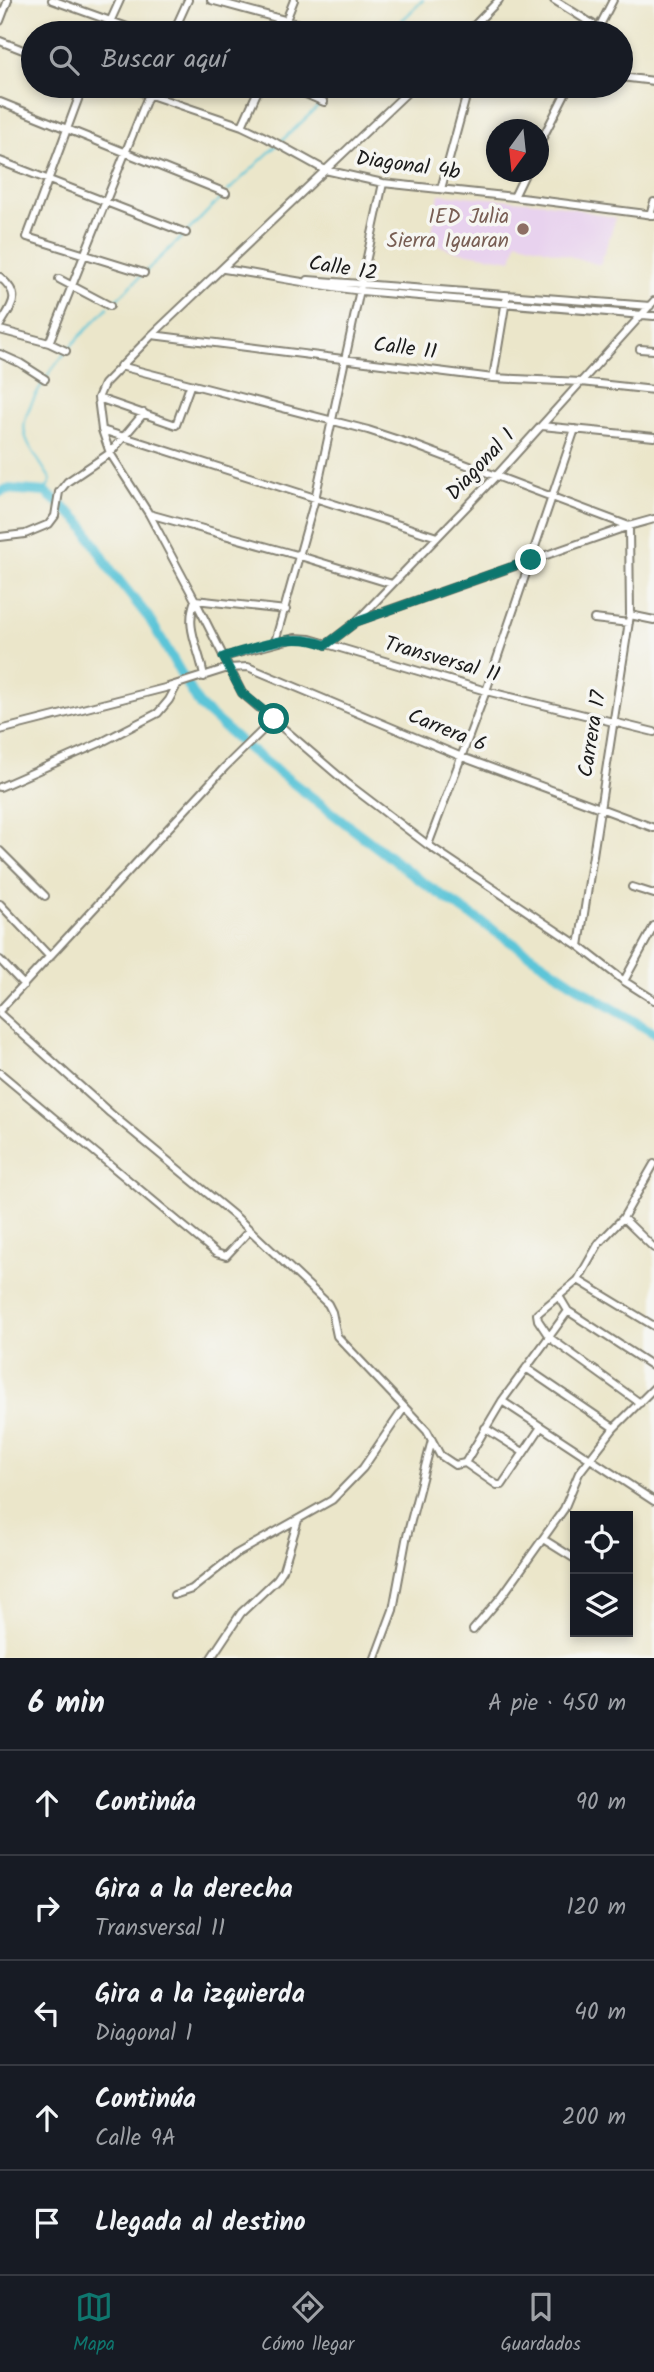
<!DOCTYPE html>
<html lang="es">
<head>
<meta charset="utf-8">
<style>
  :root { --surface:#171b24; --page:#20242c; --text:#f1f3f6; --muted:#9ea1a6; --line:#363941; --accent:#0f766e }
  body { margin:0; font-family:Kalam,sans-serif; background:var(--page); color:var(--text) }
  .controls { position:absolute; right:21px; bottom:21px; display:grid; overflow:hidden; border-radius:0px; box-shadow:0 4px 10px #0003 }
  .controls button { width:63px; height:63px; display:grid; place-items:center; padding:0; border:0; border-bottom:2px solid var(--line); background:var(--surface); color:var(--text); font:35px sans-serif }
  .compass { position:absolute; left:486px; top:119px; width:63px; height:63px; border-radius:50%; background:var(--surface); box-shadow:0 4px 10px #0003; rotate:195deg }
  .stop { position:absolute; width:21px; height:21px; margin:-16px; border:5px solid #0f766e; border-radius:50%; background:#fff }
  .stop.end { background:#0f766e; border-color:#fff; box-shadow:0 2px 7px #0008 }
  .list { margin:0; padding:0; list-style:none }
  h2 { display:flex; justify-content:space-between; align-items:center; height:91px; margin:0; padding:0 28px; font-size:30px }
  h2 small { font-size:23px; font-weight:400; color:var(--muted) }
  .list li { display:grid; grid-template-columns:46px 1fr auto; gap:21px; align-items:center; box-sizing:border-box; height:105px; padding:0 28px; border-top:2px solid var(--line) }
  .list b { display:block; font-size:26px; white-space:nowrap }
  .list p { margin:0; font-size:23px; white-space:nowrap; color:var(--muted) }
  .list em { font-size:23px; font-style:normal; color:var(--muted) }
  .icon { flex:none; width:38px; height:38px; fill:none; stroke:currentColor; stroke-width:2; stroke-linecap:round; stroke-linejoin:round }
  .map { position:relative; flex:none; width:654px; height:1658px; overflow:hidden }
  .search { position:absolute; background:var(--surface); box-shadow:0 4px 10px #0003; left:21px; right:21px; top:21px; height:77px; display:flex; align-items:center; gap:18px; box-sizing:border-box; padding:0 24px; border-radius:38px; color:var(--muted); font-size:26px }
  .sheet { height:616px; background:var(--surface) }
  nav { display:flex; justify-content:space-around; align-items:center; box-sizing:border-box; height:98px; border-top:2px solid var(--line); background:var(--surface); font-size:19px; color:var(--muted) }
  nav a { display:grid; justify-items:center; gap:4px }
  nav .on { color:var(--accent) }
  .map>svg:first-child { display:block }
  .built { fill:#e8d2ee }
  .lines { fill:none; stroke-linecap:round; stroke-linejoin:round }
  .stream { stroke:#5cc5d8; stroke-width:2 }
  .river { stroke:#5cc5d8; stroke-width:10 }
  .minor-casing { stroke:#848173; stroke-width:10 }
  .minor { stroke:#fff; stroke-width:6 }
  .route { stroke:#0f766e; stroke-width:9 }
  .education-dot { fill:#8d6e63; stroke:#f6f6f2; stroke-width:2.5 }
  .labels { text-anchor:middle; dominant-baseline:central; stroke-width:7; stroke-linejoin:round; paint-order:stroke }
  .street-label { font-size:21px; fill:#1c1c1c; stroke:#f6f6f2 }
  .education-label { font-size:21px; fill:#785e54; stroke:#f6f6f2; text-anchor:end }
</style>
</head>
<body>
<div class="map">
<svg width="654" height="1658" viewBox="0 0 654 1658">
  <rect width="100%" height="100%" fill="#f6f6f2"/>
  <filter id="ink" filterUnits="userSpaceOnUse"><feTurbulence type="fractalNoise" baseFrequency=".0143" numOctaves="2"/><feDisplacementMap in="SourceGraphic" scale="14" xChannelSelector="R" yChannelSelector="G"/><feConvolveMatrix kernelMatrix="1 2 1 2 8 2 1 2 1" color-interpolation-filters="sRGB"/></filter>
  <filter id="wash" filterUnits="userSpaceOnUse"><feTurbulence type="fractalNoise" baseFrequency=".00686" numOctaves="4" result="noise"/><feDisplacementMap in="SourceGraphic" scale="28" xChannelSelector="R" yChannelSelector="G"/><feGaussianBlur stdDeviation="1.57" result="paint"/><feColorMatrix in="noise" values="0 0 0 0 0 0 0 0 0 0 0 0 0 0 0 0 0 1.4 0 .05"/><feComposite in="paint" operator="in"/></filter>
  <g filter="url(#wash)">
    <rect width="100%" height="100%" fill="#ebe6ca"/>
    <!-- built -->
    <path class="built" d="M439,194L549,203L616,218L600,265L517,241L512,260L454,251L430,242Z"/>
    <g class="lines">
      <!-- stream -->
      <path class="stream" d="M389,33L423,0
        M325,100L338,86
        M228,191L321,104
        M188,231L224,195
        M145,272L184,235
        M112,304L141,276
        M68,349L108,307
        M47,376L65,353
        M44,381C13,433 21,432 51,480L45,492"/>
      <!-- river -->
      <path class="river" d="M0,492L7,489L45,492L81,522L112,572L149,618L200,706L250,750L425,884L590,995L654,1033"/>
    </g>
  </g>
  <g filter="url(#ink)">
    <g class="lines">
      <defs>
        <path id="minor" d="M52,0L144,33
          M211,0L332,33
          M554,0L599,28
          M0,21L8,0
          M105,33L120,0
          M173,33L188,0
          M281,33L294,0
          M467,33L499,0
          M596,33L613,0
          M0,41L33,54
          M621,77L654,81
          M83,86L27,237L144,273
          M124,86L242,126L267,138L325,170L383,183L514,197L654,215
          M287,86L324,102
          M414,86L152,335L104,384L98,398L102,430L110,453L149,514L195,600L242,693L348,784L428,845L579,946L624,981L654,1000
          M0,102L226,193
          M242,126L260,86
          M538,147L569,86
          M0,161L186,233
          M441,189L469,86
          M514,197L526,172
          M650,215L654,202
          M224,269C270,276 315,285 361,291L654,316
          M0,277C22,296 13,303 0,325
          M59,279L110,306
          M308,280L650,306
          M0,330L49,343
          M152,335L493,378L581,382L654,390
          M640,349L654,350
          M66,351L49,343L152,86
          M0,354L20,363L45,379
          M120,366L368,430L414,445L629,526L630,615L579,946
          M493,378L506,300
          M98,398L176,425L190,386
          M542,426L654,437
          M102,430L437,537
          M149,514L300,556L392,584
          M0,537L25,534L49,524L55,516L59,492L67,482L110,453L144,413
          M630,615L654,620
          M594,619L629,623
          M358,621L629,526L654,519
          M275,642L315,499L383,183
          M326,645L356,622L496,476L654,301
          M223,657L295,638L310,639L486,691L654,732
          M204,677C200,648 184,629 195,600L286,610
          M0,730L165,688L228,668L248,667L462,757L654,828
          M0,787L100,743L158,713L169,700L177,685
          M428,845L486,691L575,429
          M0,851L45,896
          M632,887L654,894
          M0,904L50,957
          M0,960L24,985
          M624,981L654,926
          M0,1010L225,767L274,719
          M0,1014L110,1113L236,1217L328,1304L332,1312L337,1336L427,1431L440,1455L455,1465L465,1463L497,1485H502L541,1427
          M0,1073L216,1253L226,1256L250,1230
          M623,1218L654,1248
          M578,1280L654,1326
          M559,1296L568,1311L654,1367
          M526,1368L614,1428
          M502,1401L654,1501
          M640,1403L550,1338L538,1320L537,1314L578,1280L599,1243L623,1218L654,1164
          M485,1428L523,1452
          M465,1463L502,1401L568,1311
          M543,1539L575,1559
          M174,1595L192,1589L236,1554L332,1500L363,1468L404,1408
          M473,1630L502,1596L564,1509L579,1473L614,1428L654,1388
          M211,1658L241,1613L277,1579L283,1570L298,1520
          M375,1658L393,1610L406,1540L432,1440"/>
      </defs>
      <!-- minor casing -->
      <use href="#minor" class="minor-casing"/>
      <!-- minor -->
      <use href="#minor" class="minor"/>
    </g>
  </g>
  <g class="lines" filter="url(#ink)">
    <!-- route -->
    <path class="route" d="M274,719L242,693L223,657C258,647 290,631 326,645L356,622L531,560"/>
  </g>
  <!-- markers -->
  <circle class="education-dot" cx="523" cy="229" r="7"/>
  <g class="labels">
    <!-- street labels -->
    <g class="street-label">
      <text transform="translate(408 166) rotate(8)">Diagonal 4b</text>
      <text transform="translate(343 269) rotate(9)">Calle 12</text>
      <text transform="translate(405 349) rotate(7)">Calle 11</text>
      <text transform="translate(481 465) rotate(-47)">Diagonal 1</text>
      <text transform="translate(442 660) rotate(16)">Transversal 11</text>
      <text transform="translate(447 731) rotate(22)">Carrera 6</text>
      <text transform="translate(593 734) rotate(-81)">Carrera 17</text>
    </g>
    <!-- education labels -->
    <g class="education-label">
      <text x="509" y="217">IED Julia<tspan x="509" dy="24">Sierra Iguaran</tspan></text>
    </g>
  </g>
</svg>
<div class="controls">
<button><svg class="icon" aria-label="locate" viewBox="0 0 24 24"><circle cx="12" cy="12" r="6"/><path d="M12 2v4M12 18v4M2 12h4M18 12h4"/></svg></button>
<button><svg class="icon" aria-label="layers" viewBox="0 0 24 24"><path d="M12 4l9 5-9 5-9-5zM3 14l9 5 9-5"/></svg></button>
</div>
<svg class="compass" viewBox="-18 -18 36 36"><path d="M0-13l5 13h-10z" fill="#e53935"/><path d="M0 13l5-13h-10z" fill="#9ea1a6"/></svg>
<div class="stop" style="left:274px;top:719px"></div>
<div class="stop end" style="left:531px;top:560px"></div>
<div class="search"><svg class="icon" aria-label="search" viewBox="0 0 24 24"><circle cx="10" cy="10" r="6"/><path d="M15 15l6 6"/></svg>Buscar aquí</div>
</div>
<section class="sheet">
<h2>6 min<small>A pie · 450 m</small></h2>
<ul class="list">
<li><svg class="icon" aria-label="ahead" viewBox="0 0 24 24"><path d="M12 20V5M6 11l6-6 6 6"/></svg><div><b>Continúa</b></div><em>90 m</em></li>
<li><svg class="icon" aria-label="right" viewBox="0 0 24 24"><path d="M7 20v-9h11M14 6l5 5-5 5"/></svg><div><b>Gira a la derecha</b><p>Transversal 11</p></div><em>120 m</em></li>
<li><svg class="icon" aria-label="left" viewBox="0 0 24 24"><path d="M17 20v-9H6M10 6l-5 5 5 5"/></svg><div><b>Gira a la izquierda</b><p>Diagonal 1</p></div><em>40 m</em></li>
<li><svg class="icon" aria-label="ahead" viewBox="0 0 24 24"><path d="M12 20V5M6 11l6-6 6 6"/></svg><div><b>Continúa</b><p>Calle 9A</p></div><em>200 m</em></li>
<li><svg class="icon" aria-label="arrive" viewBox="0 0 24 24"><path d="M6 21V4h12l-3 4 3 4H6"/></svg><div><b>Llegada al destino</b></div></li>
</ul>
</section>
<nav>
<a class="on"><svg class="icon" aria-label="map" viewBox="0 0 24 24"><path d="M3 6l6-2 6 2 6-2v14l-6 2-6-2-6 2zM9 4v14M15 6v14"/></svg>Mapa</a>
<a><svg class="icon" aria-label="directions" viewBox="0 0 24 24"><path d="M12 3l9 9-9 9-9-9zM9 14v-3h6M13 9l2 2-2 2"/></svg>Cómo llegar</a>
<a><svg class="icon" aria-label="saved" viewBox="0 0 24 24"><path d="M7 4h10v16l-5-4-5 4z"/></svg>Guardados</a>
</nav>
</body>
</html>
